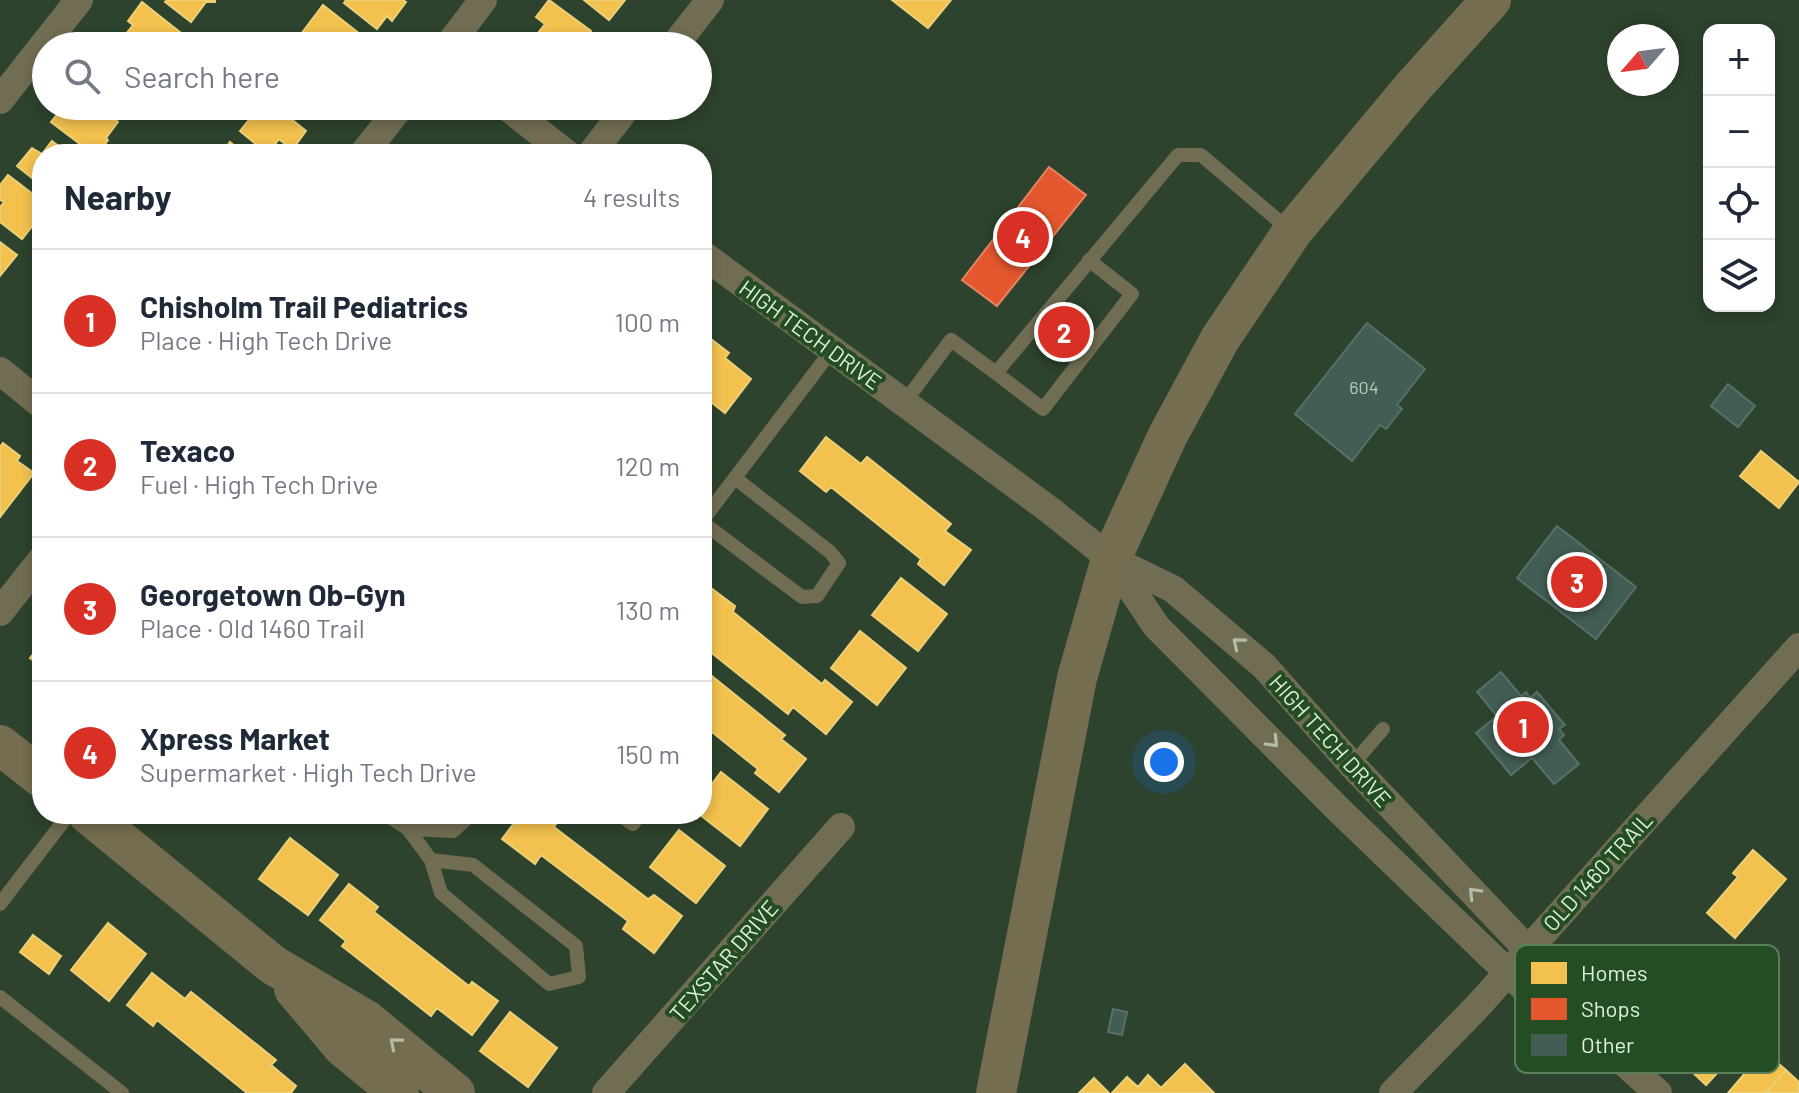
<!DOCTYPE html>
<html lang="en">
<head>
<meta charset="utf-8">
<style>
  :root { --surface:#fff; --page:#f2f2f3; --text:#1f2937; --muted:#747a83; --line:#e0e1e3; --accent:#d93025 }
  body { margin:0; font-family:Barlow,sans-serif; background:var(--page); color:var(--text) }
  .controls { position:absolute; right:24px; top:24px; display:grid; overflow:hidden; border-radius:16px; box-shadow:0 4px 12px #0003 }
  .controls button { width:72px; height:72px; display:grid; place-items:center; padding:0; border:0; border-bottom:2px solid var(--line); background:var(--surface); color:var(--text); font:40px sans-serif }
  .compass { position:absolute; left:1607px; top:24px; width:72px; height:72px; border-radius:50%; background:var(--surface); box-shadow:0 4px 12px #0003; rotate:242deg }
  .you { position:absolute; left:1164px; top:762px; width:28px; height:28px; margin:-20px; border:6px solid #fff; border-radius:50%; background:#1a73e8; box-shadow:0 0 0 12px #1a73e833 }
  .badge { display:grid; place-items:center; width:52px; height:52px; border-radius:50%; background:var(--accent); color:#fff; font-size:26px; font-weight:700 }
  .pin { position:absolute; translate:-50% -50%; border:4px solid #fff; box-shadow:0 2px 8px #0006 }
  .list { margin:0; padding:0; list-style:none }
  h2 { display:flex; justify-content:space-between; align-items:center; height:104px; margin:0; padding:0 32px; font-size:34px }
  h2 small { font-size:26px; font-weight:400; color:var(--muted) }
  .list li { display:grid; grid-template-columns:52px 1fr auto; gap:24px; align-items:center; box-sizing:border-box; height:144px; padding:0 32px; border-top:2px solid var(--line) }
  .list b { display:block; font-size:30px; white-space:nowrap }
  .list p { margin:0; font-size:26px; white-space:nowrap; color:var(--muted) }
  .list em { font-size:26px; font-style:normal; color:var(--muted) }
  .icon { flex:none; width:44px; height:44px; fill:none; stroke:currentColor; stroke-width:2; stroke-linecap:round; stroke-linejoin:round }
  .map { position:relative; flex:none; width:1799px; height:1093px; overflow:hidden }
  .search { position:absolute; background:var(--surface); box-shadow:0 4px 12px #0003; left:32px; top:32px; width:680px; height:88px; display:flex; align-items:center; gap:20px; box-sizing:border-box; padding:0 28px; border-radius:44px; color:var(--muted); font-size:30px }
  .panel { position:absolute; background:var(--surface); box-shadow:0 4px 12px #0003; left:32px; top:144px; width:680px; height:680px; border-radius:32px }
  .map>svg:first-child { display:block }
  .homes { fill:#f2c14e; stroke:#ebd078; stroke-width:2 }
  .shops { fill:#e4572e; stroke:#e28662; stroke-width:2 }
  .building { fill:#425d54; stroke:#567168; stroke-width:2 }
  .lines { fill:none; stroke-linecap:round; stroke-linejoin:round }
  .lane { stroke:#716d52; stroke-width:14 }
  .street { stroke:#716d52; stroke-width:28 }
  .secondary { stroke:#746d4f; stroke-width:40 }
  .oneway { stroke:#b1bda4 }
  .oneway2 { stroke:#b2bda2 }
  .labels { text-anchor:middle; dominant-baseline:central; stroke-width:8; stroke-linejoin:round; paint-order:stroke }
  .number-label { font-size:18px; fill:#b6ceb8 }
  .street-label { font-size:22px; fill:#dcf3da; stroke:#244d23 }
  .key { fill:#244d23; stroke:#5b7f5a; stroke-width:2 }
  .key-label { font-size:22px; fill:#dcf3da }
</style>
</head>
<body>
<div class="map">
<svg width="1799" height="1093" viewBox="0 0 1799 1093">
  <rect width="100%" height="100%" fill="#2d432d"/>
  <!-- homes -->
  <path class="homes" d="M167,0H215V2H206L191,22L165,2Z
    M346,0H403L406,2L392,21L387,16L377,29L344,3Z
    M549,0L591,31L579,46H545L534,38L545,24L536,17Z
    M584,0H625L609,20Z
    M892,0H951L928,28Z
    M142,2L191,41L187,46H132L122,39L133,25L128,21Z
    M323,5L374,45L373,46H307L298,38Z
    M60,106H98L118,122L106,138L108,140L100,151L96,148L92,153L51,122L62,108Z
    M260,106H275L306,131L292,150L279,139L268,154L240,131Z
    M52,141L69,154H42Z
    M230,142L245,154H221Z
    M32,148L42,154V186L17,166Z
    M8,175L42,201V218L38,219L22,239L0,222V207L4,202L0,200V185Z
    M0,242L17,255L0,276Z
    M702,332L729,353L725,358L751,379L725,413L702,395Z
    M826,437L861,464L867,457L951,524L945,531L971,550L944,585L918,564L921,559L831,487L826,492L800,471Z
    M3,443L20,456L17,461L34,473L0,517V447Z
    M1761,451L1799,482L1779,508L1740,476Z
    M901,578L947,614L918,651L872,615Z
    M707,585L735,606L733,612L822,684L825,680L852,702L826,734L793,707L788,714L703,646L708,643L702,638V592Z
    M860,631L906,668L877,705L831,668Z
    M42,643V667L30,658Z
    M702,668L785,735L781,739L806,759L779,792L755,773L758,769L702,724Z
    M721,772L768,809L740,846L699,814H702V797Z
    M521,814H556L560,818L554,827L648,899L654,895L682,916L654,953L623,929L628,921L541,855L535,864L502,839Z
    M679,830L725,866L696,903L650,867Z
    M290,838L338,875L308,915L259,879Z
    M1753,850L1786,879L1735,938L1707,913L1738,877L1733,873Z
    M349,884L378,907L374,912L469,986L472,982L498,1001L472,1035L437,1008L431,1016L342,946L346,941L320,920Z
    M108,923L146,954L109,1001L71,970Z
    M33,935L61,956L49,974L20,952Z
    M152,973L185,999L191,992L276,1060L271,1065L296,1086L291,1093H247L157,1020L153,1026L127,1005Z
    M1741,1011L1759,1028L1706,1085L1689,1069Z
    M510,1012L557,1048L528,1087L480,1051Z
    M1764,1051L1786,1070L1766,1093H1728Z
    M1185,1064L1214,1093H1112L1127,1077L1138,1087L1148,1075L1161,1088Z
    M1786,1070L1799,1082V1093H1766Z
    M1094,1078L1109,1093H1079Z"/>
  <!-- shops -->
  <path class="shops" d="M1049,167L1086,195L997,306L962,280Z"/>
  <!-- building -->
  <path class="building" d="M1367,323L1425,369L1397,405L1402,409L1386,429L1380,425L1352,461L1295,414Z
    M1728,384L1755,406L1738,427L1711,406Z
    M1557,526L1636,587L1596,639L1517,578Z
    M1501,672L1521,696L1526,692L1530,698L1537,692L1565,725L1559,729L1564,735L1559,740L1579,764L1554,784L1532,758L1511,775L1476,733L1497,716L1477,692Z
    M1113,1009L1127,1012L1122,1035L1108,1032Z"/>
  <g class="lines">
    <!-- lane -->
    <path class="lane" d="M996,373L1043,409L1132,294L1089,260
      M904,403L951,340L996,373L1178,155H1201L1292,232
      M702,521L832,350
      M702,522L802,597L817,596L839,563L830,552L735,478
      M1352,765L1383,729
      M385,814L408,829L453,831L472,814
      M619,814L633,824L641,814
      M408,829L431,860L441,893L549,984L579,977L576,946L473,865L431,860
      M0,904L69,814
      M0,997L122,1093"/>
    <!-- street -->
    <path class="street" d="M448,46L483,0
      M674,46L710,0
      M0,100L79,0
      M506,106L567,154
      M363,154L401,106
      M591,154L628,106
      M702,254L1051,511L1111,559L1173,589L1264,666L1352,765L1528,950L1591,1012L1598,1039
      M0,371L42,405
      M1112,560L1156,626L1340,811L1573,1035L1598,1039
      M0,612L42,559
      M1598,1039L1658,1093
      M606,1093L841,827
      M1393,1093L1477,1007L1799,647"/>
    <!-- secondary -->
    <path class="secondary" d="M0,745L42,778
      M88,814L273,965L366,1020L455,1093
      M294,989L343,1047L399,1093
      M996,1093L1077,678L1111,559L1168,435L1220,339L1292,232L1412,88L1491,0"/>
  </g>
  <!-- one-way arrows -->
  <defs><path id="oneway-chevron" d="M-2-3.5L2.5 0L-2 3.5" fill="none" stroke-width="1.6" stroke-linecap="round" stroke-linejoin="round" transform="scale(2)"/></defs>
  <g class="oneway">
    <use href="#oneway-chevron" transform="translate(1238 643) rotate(-140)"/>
    <use href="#oneway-chevron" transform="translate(1273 742) rotate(46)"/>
    <use href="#oneway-chevron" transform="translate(1474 893) rotate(-134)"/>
  </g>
  <use class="oneway2" href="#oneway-chevron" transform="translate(395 1043) rotate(-140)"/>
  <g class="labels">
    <!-- number labels -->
    <g class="number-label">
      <text x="1364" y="387">604</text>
    </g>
    <!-- street labels -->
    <g class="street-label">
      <text transform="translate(811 334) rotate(36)">HIGH TECH DRIVE</text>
      <text transform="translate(1331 740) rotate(48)">HIGH TECH DRIVE</text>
      <text transform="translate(1597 871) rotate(-48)">OLD 1460 TRAIL</text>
      <text transform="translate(723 960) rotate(-49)">TEXSTAR DRIVE</text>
    </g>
  </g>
  <!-- legend -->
  <rect x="1515" y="945" width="264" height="128" rx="12" class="key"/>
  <rect x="1531" y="962" width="36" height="22" fill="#f2c14e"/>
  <rect x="1531" y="998" width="36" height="22" fill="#e4572e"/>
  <rect x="1531" y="1034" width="36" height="22" fill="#425d54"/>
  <g class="key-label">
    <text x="1581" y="981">Homes</text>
    <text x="1581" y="1017">Shops</text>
    <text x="1581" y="1053">Other</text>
  </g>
</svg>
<div class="controls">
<button>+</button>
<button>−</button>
<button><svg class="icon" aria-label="locate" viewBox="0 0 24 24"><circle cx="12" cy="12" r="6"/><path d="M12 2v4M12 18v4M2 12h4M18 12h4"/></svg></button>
<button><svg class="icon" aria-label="layers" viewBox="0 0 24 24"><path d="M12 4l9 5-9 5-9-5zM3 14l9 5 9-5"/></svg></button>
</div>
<svg class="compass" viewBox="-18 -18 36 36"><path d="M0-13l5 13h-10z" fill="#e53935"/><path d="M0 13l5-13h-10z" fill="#747a83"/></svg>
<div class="you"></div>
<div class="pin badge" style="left:1523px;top:727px">1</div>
<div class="pin badge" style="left:1064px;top:332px">2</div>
<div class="pin badge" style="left:1577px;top:582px">3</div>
<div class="pin badge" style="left:1023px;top:237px">4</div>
<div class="search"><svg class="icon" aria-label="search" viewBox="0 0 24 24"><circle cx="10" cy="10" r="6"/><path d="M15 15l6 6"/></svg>Search here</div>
<section class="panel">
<h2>Nearby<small>4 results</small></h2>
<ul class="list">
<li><span class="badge">1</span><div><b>Chisholm Trail Pediatrics</b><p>Place · High Tech Drive</p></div><em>100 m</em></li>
<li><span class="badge">2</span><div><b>Texaco</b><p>Fuel · High Tech Drive</p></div><em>120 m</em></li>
<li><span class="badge">3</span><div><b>Georgetown Ob-Gyn</b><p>Place · Old 1460 Trail</p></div><em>130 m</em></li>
<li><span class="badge">4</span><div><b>Xpress Market</b><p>Supermarket · High Tech Drive</p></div><em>150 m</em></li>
</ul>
</section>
</div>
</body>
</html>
